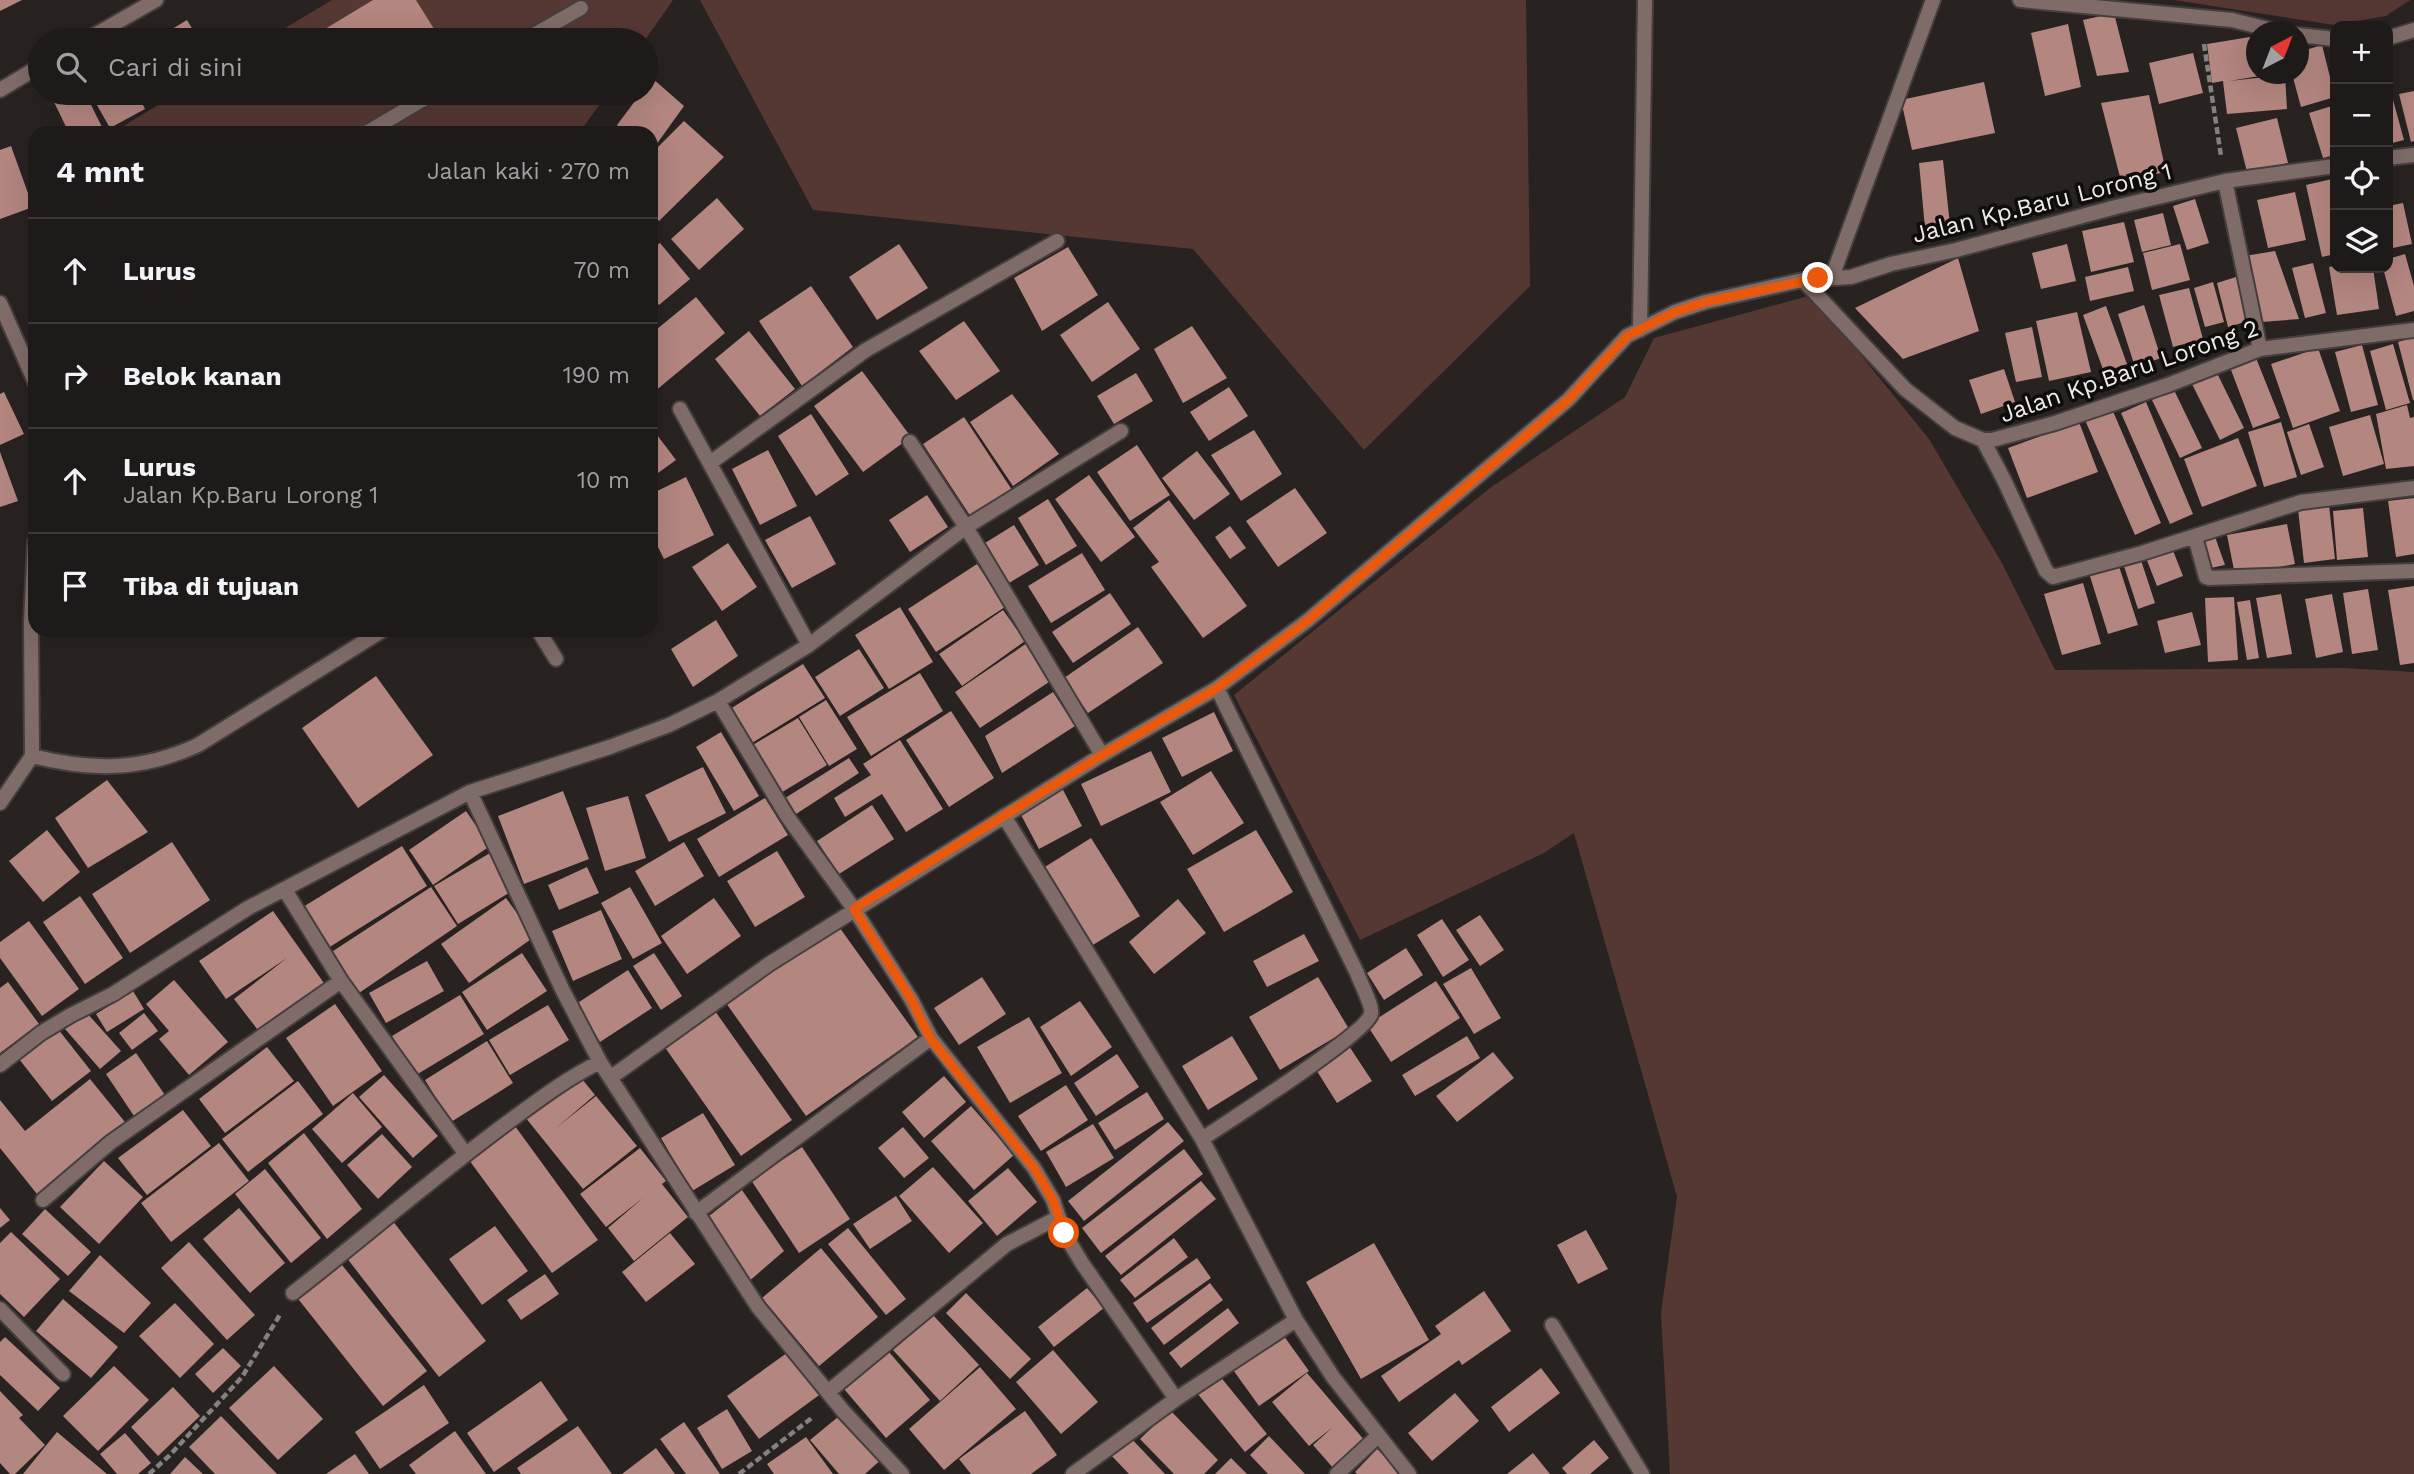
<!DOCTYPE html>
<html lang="id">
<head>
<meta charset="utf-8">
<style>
  :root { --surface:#1e1a19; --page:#2b2726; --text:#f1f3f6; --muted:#a1a1a2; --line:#3c3838 }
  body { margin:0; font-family:"Work Sans",sans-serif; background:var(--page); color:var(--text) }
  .controls { position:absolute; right:21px; top:21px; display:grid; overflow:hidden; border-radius:14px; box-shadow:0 7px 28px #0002 }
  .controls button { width:63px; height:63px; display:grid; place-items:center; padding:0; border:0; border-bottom:2px solid var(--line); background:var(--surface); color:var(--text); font:35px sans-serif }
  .compass { position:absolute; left:2246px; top:21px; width:63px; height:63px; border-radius:50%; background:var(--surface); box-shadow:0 7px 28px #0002; rotate:42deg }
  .stop { position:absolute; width:21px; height:21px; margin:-16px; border:5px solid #ea580c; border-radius:50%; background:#fff }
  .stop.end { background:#ea580c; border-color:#fff; box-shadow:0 2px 7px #0008 }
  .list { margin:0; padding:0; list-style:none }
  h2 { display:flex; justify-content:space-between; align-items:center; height:91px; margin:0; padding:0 28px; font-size:30px }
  h2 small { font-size:23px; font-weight:400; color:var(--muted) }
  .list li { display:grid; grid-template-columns:46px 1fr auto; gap:21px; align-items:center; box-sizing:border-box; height:105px; padding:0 28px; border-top:2px solid var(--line) }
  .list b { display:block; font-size:26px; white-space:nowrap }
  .list p { margin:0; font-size:23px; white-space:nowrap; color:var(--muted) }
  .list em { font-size:23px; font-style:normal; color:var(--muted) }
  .icon { flex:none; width:38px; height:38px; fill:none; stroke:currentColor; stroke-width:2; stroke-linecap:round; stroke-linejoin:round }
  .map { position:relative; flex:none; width:2414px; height:1474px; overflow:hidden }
  .search { position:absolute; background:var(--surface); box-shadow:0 7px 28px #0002; left:28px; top:28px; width:630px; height:77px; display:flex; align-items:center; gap:18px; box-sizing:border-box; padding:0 24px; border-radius:38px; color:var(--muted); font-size:26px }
  .panel { position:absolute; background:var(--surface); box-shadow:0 7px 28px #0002; left:28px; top:126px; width:630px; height:511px; border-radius:21px }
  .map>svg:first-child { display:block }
  .green { fill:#563833 }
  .building { fill:#b3867f }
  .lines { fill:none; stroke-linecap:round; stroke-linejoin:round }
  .minor-casing { stroke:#443e3d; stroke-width:18 }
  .path { stroke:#868181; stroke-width:4.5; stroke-dasharray:7 3.5; stroke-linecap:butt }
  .minor { stroke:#7f6c68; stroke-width:14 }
  .route { stroke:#ea580c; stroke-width:9 }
  .labels { text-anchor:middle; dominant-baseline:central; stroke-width:7; stroke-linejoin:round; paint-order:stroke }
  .street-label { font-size:24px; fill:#efebeb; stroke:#0f0c0c }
</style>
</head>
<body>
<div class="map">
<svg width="2414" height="1474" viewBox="0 0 2414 1474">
  <rect width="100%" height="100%" fill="#282221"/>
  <!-- green -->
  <path class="green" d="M332,0H673L645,40H265Z
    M700,0H1526L1530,286L1364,450L1193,249L813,210Z
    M2174,0H2410L2386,16L2334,25Z
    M178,93H608L579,133H124L120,128Z
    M1812,295L1929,439L2003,565L2055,670L2343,668L2414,672V1474H1670L1661,1313L1677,1197L1574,833L1544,853L1360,940L1234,695L1490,488L1625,397L1654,338Z"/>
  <!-- building -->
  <path class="building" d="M0,0H22L0,11Z
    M373,0H416L439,37L435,40H332L325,29Z
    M2114,13L2129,72L2097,76L2083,20Z
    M187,20L199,40H154Z
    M2068,24L2081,87L2045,96L2031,33Z
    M2256,36V74L2266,75L2229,81L2285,75L2287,109L2227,114L2223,81L2212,83L2207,44Z
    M2322,45L2335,97L2301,107L2292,74H2299V52Z
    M2193,53L2203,93L2159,104L2149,63Z
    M652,78L684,106L651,152V133H625L617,125L641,93H646V86Z
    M1984,82L1995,133L1912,150L1901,100Z
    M2390,89L2404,140L2388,144V90Z
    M2414,91V141L2411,142L2399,94Z
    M72,93H85L105,133H69L54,102Z
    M90,93H137L145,109L110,128Z
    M147,93H167L152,102Z
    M2149,95L2166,172L2121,181L2101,103Z
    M2335,105V155L2323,158L2309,113Z
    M2277,118L2288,163L2247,172L2236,128Z
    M684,121L724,157L659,221L651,211V154Z
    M11,146L33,207L0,219V150Z
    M1943,160L1950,225L1925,228L1919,163Z
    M2332,179L2335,191V254L2322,257L2306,185Z
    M2295,192L2306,240L2268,248L2257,200Z
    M717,198L744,229L699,270L671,239Z
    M2195,199L2209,243L2187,250L2173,206Z
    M2403,203L2412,244L2388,249V206Z
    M2163,213L2171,245L2142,252L2134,220Z
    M2124,222L2134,262L2091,272L2082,231Z
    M660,243L690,279L659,305L651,295V250Z
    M899,244L928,288L877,320L849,277Z
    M2067,244L2076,281L2041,289L2032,253Z
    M2180,244L2190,280L2152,290L2143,253Z
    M1068,247L1098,295L1042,331L1014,278Z
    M2275,251L2299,319L2262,322L2245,256Z
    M2405,254L2414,286V311L2396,316L2383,268H2388V259Z
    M1958,258L1979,331L1903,359L1855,308Z
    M2313,263L2326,313L2305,318L2292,268Z
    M2335,266L2373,268L2379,309L2337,315L2329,267Z
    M2128,267L2134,291L2090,301L2085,277Z
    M2236,277L2248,321L2228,327L2217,283Z
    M2213,282L2224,322L2205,327L2194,288Z
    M811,286L853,347L802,386L759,321Z
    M2189,288L2203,339L2173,347L2159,295Z
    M696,297L725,333L654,392L651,389V334Z
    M1108,302L1140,349L1092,382L1060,335Z
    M2144,305L2161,358L2135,367L2118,314Z
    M2106,306L2127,364L2104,372L2083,315Z
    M2077,312L2091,372L2049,381L2036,321Z
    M964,321L1000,371L956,400L919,351Z
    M1192,326L1227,378L1183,403L1154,349Z
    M2032,327L2042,377L2016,382L2005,333Z
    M749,331L795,389L760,416L715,359Z
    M2414,337V400H2413L2398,342Z
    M2393,344L2410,403L2386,410L2370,351Z
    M2362,345L2378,405L2351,412L2335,352Z
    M2318,348L2340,411L2293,428L2271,364Z
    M2254,353L2280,418L2253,428L2228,362Z
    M2004,369L2015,402L1981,414L1969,380Z
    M862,371L911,437L863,472L814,406Z
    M2216,371L2244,428L2220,440L2192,384Z
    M1136,373L1153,401L1114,424L1097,396Z
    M1229,387L1248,416L1209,441L1190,412Z
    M2174,390L2202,448L2180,458L2152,400Z
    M4,392L24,434L0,445V394Z
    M1012,394L1059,454L1013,486L970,422Z
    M2146,402L2193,514L2170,524L2121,413Z
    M2407,405L2410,418L2414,417V466L2386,469L2376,414Z
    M2112,409L2161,523L2135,535L2085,420Z
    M811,414L849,474L816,496L778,436Z
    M2370,415L2384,464L2343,476L2329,427Z
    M964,417L1014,493L973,520L923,444Z
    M2079,422L2098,472L2027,498L2008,448Z
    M2281,422L2297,477L2264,487L2248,432Z
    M2309,424L2324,467L2301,475L2287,432Z
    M651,427L676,460L651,478Z
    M1254,430L1282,474L1241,501L1211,455Z
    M2238,438L2257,486L2202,507L2184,459Z
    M1137,445L1170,495L1130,521L1097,472Z
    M768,450L797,506L760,525L732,469Z
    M1197,451L1230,494L1194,520L1162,478Z
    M0,452L18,501L0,507Z
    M1089,475L1135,537L1101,562L1055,499Z
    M686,477L714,535L664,559L651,533V494Z
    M1295,488L1327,533L1278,567L1246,521Z
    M927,495L948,527L910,552L889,520Z
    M2414,498V554L2396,557L2388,501Z
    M1048,499L1077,546L1046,565L1018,518Z
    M1169,500L1247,606L1203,638L1151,567L1159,562L1133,528Z
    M2329,505L2335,559L2304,563L2298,509Z
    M2363,508L2368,557L2337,560L2333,511Z
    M810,516L836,564L792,588L765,540Z
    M2287,524L2295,564L2235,575L2227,535Z
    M1014,525L1039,565L1009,583L985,543Z
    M1230,526L1246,548L1230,559L1215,537Z
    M2214,534L2225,565L2206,569L2198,540Z
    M728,543L757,587L722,611L692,567Z
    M2172,548L2183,576L2157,586L2146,558Z
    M1082,553L1105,590L1051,623L1028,586Z
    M2139,554L2155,603L2138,609L2122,560Z
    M2118,563L2138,625L2108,634L2089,573Z
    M977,564L1005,607L936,652L908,609Z
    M2083,583L2101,644L2062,655L2044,594Z
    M2414,586V663L2400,665L2388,590Z
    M2368,589L2378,650L2352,654L2343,593Z
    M1110,593L1131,624L1073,663L1052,632Z
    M2281,594L2292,654L2267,658L2256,598Z
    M2332,594L2343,652L2316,658L2305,599Z
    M2234,597L2238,660L2208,662L2205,598Z
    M2250,600L2259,658L2247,660L2237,602Z
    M900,607L933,662L889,689L855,635Z
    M1003,610L1025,641L962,686L939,654Z
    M2192,612L2201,645L2165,653L2157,621Z
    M716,620L738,656L693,687L671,649Z
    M1138,627L1163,663L1088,713L1064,678Z
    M1027,643L1052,680L980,728L955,692Z
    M859,649L884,688L840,716L815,677Z
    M803,664L825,698L752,743L730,709Z
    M920,673L943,711L871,756L847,717Z
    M376,676L433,755L358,808L302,728Z
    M1053,692L1075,726L1002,773L985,736Z
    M826,700L857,749L829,766L799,717Z
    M951,711L994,778L949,807L906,740Z
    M1214,712L1233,751L1182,777L1162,738Z
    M798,718L827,765L779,794L751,746Z
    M721,732L759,796L734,811L696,747Z
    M900,740L943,809L906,832L882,794L845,817L834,798L871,775L863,764Z
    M1151,751L1171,792L1101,826L1081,784Z
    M849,758L859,773L793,816L782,800Z
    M703,767L726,813L669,842L645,795Z
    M1211,771L1244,823L1193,855L1160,802Z
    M107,780L148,832L88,868L55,818Z
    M1062,788L1082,826L1039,849L1019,811Z
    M563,791L589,859L524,884L498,816Z
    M628,796L646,858L605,871L586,808Z
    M765,798L788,835L719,877L697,839Z
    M872,805L894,839L839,874L817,841Z
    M466,811L490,846L433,885L409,850Z
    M47,830L80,872L43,902L9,861Z
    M1256,830L1293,892L1224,932L1187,869Z
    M1091,838L1140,916L1088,948L1040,870Z
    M172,842L210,900L130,953L92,894Z
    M684,842L704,876L655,906L635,871Z
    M402,846L427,886L328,948L303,907Z
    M777,851L805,897L755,927L727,881Z
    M490,853L512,891L458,924L434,886Z
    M587,867L599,893L559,910L548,885Z
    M431,887L457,926L359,993L330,953Z
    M630,887L662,943L633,959L601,903Z
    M80,896L123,958L85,984L43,922Z
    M506,898L534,937L469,983L441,944Z
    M714,898L741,936L687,974L661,936Z
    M1178,899L1206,933L1154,974L1129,942Z
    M601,910L622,959L573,981L552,931Z
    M273,911L326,986L261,1034L234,999L287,958L226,999L199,961Z
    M1480,915L1504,950L1480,966L1456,930Z
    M1442,919L1469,960L1443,977L1417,935Z
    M29,921L79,989L42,1016L0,958V942Z
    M837,924L918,1037L806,1116L726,1003Z
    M1304,934L1319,961L1267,987L1253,961Z
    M1406,948L1423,975L1384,1000L1367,973Z
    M522,953L547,991L487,1030L462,992Z
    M654,953L682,996L661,1010L633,966Z
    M427,961L444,991L386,1023L369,993Z
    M1471,968L1501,1018L1474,1034L1443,984Z
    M628,970L652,1008L600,1042L576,1004Z
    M982,977L1006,1014L959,1045L934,1008Z
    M1318,977L1349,1029L1280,1070L1249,1017Z
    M174,980L228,1042L189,1075L159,1039L169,1031L146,1004Z
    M1436,981L1460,1018L1391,1062L1367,1025Z
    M8,982L39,1024L0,1053V988Z
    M133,991L144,1009L107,1032L96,1014Z
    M460,995L484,1034L416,1075L392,1036Z
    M1080,1001L1112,1047L1071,1076L1040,1027Z
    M335,1004L382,1071L333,1106L286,1038Z
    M548,1005L569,1040L510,1075L489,1040Z
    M715,1011L792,1120L741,1156L664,1046Z
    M86,1012L121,1051L100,1069L65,1029Z
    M144,1013L158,1031L132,1050L119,1033Z
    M1029,1017L1062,1073L1010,1103L977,1047Z
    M58,1029L91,1071L52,1101L19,1059Z
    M1232,1036L1258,1079L1208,1110L1182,1066Z
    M1467,1036L1480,1058L1415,1096L1402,1075Z
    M487,1041L513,1083L451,1122L425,1080Z
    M1349,1046L1372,1081L1337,1103L1315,1068Z
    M267,1047L294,1081L225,1133L199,1099Z
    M1493,1052L1514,1078L1457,1122L1436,1096Z
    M136,1053L165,1095L134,1116L106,1074Z
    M1117,1054L1139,1087L1096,1116L1074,1083Z
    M578,1074L595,1095L556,1128L596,1096L637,1146L583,1189L525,1117Z
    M384,1075L438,1136L413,1158L359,1097Z
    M944,1076L966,1102L924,1138L902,1112Z
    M90,1079L125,1122L37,1194L0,1148V1100L25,1131Z
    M298,1081L323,1114L248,1172L222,1139Z
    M1066,1085L1088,1120L1041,1151L1018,1116Z
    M1147,1092L1164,1119L1115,1150L1098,1123Z
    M353,1093L382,1127L342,1163L312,1129Z
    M971,1106L1014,1155L974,1190L931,1141Z
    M183,1110L211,1146L147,1195L118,1158Z
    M703,1113L735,1165L692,1191L661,1138Z
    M1168,1122L1184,1141L1084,1221L1068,1201Z
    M1093,1124L1114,1158L1066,1187L1046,1152Z
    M515,1126L598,1240L552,1273L469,1160Z
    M903,1127L929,1158L904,1178L878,1148Z
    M304,1133L362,1209L327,1239L268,1163Z
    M382,1134L412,1167L378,1199L347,1165Z
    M219,1143L249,1181L171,1242L141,1203Z
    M802,1147L850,1219L799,1253L751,1180Z
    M640,1148L666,1181L662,1184L688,1217L634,1261L608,1228L643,1198L606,1227L580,1194Z
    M1184,1149L1203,1174L1101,1253L1082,1228Z
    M104,1161L143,1197L99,1244L60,1207Z
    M933,1167L983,1223L949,1253L899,1196Z
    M1008,1168L1037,1202L997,1236L968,1201Z
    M265,1169L321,1238L291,1263L235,1194Z
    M1201,1181L1216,1199L1121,1275L1105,1256Z
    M742,1190L784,1251L747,1283L704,1220Z
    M896,1196L912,1221L870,1249L853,1224Z
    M0,1208L10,1220L0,1228Z
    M239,1208L285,1263L250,1293L203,1239Z
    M45,1209L91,1252L68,1276L22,1234Z
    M392,1220L486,1341L439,1377L346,1257Z
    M495,1226L528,1271L482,1305L449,1259Z
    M848,1228L906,1299L886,1315L828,1244Z
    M1586,1230L1608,1269L1578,1284L1557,1245Z
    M11,1232L60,1279L24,1317L0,1294V1243Z
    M670,1233L695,1264L646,1302L622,1272Z
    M1174,1238L1188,1257L1135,1298L1120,1280Z
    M189,1242L255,1315L227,1340L161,1268Z
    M1374,1243L1429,1340L1361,1379L1306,1282Z
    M821,1248L878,1317L819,1366L762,1298Z
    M100,1255L151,1303L124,1333L69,1291Z
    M1197,1258L1211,1278L1147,1323L1133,1303Z
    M338,1260L427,1371L383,1406L295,1295Z
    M545,1274L559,1294L521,1320L507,1300Z
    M1210,1283L1223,1300L1164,1345L1151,1328Z
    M1087,1288L1104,1308L1054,1347L1038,1327Z
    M1484,1291L1511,1331L1462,1365L1459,1360L1399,1402L1381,1376L1441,1334L1435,1326Z
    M966,1293L1031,1359L1010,1379L946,1313Z
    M63,1299L118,1347L91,1378L36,1331Z
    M175,1303L214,1344L180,1378L139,1336Z
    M1228,1308L1239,1323L1181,1368L1169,1353Z
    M933,1315L979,1365L940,1401L893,1350Z
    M1281,1332L1309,1371L1259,1406L1231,1367Z
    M5,1337L60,1388L38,1411L0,1375V1342Z
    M223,1348L241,1366L213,1393L195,1374Z
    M791,1350L822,1393L759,1439L727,1396Z
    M1053,1350L1098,1402L1061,1434L1016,1382Z
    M889,1352L930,1400L886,1438L844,1389Z
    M114,1366L149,1400L98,1451L63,1416Z
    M274,1366L323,1419L278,1460L229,1408Z
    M980,1367L1016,1409L944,1470L909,1429Z
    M1541,1368L1560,1393L1509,1432L1491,1407Z
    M1307,1373L1365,1441L1334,1469L1313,1445L1333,1427L1309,1446L1272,1402Z
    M1219,1375L1267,1434L1245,1452L1197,1393Z
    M541,1381L568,1420L494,1472L467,1433Z
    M424,1385L449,1423L380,1469L355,1432Z
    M173,1387L200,1416L158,1456L131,1427Z
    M0,1391L23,1415L19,1418L45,1445L15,1474H10L0,1463Z
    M1455,1393L1479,1421L1432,1461L1408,1433Z
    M727,1409L752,1451L722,1469L697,1428Z
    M1170,1410L1218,1460L1204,1474H1174L1140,1439Z
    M1025,1411L1057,1455L1031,1474H971L959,1459Z
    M844,1412L883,1458L865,1474H839L810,1440Z
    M221,1416L277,1474H215L189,1447Z
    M684,1422L720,1474H686L660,1439Z
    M578,1426L612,1474H521L517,1468Z
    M455,1431L486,1474H416L409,1465Z
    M57,1432L107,1474H23Z
    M125,1433L151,1463L138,1474H117L100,1454Z
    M1128,1435L1165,1474H1129L1109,1453Z
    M1269,1436L1305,1474H1268L1250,1455Z
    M806,1437L833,1474H774L767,1464Z
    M1594,1440L1609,1458L1590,1474H1567L1562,1468Z
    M656,1448L675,1474H622Z
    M1377,1449L1403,1474H1357L1355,1472Z
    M1533,1453L1550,1474H1507Z
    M355,1454L369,1474H326Z
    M185,1457L203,1474H170Z
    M1231,1458L1247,1474H1215Z"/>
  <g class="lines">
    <defs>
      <path id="minor" d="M2020,0L2232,20L2280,32
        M2298,35L2335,39
        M2388,38L2414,30
        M86,40L156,0
        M525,40L581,8
        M0,90L40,66
        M366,133L434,93
        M2388,158L2414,155
        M2225,181L2260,349
        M1832,277L1933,0
        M1803,280L1905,389L1955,428L1983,440L2004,480L2046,571L2053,577L2142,553L2301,502L2414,488
        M0,303L35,382
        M1640,330L1645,0
        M680,409L809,645
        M1983,440H1992L2055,423L2168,385L2260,349L2414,330
        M910,442L966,527L1102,755
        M710,463L866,350L1057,241
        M2195,537L2206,577L2209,578L2414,571
        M538,630L556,659
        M718,701L787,816L854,909L911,999L931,1038L1034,1168L1053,1200L1064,1233L1082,1263L1176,1399
        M32,756C92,771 142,771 198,745L383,630
        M470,792L563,991L600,1062L758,1307L844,1412L902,1474
        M0,803L32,756L31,622L35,542
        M1004,816L1202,1139L1296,1320L1333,1377L1409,1474
        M285,890L341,981L465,1153
        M0,1065L41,1033L71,1015L113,994L248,908L470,792L610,747L669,725L718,701L809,645L966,527L1121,431
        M610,1078L769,964L1102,755L1217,688L1307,621L1568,400L1627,336L1675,312L1705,302L1803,280L1851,277L1891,264L1956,250L2116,207L2225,181L2335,166
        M1202,1139C1227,1122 1366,1034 1371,1014C1373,1006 1360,982 1357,973L1217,688
        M43,1200L111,1142L341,981
        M696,1213L931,1038
        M293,1293C366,1236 436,1175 511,1120C540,1099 567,1078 600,1062
        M0,1309L63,1374
        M1552,1325L1642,1474
        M828,1392L1007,1244L1057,1218
        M1073,1474L1176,1399L1296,1320
        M1337,1474L1378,1436"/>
    </defs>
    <!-- minor casing -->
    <use href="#minor" class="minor-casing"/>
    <!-- path -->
    <path class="path" d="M2204,44L2221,156
      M149,1474L169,1456L242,1377L281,1313
      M739,1474L813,1417"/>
    <!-- minor -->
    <use href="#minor" class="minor"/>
  </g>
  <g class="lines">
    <!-- route -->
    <path class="route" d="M1064,1233L1053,1200L1034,1168L930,1038L911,999L854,909L1102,755L1217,688L1307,621L1568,400L1627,336L1675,312L1705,302L1818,278"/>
  </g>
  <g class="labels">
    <!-- street labels -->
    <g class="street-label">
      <text transform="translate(2042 203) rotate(-14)">Jalan Kp.Baru Lorong 1</text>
      <text transform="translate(2129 371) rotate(-19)">Jalan Kp.Baru Lorong 2</text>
    </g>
  </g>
</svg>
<div class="controls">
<button>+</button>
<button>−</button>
<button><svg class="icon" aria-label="locate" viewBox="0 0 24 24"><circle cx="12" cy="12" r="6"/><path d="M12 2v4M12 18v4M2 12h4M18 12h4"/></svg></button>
<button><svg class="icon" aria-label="layers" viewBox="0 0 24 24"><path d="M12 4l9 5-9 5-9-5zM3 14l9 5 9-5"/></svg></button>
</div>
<svg class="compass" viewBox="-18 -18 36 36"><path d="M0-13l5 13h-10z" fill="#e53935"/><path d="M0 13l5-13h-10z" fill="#a1a1a2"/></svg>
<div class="stop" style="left:1064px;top:1233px"></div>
<div class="stop end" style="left:1818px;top:278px"></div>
<div class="search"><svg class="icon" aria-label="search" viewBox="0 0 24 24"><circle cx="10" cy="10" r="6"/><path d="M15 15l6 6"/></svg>Cari di sini</div>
<section class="panel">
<h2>4 mnt<small>Jalan kaki · 270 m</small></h2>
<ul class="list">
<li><svg class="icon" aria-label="ahead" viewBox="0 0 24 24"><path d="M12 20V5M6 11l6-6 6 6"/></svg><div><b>Lurus</b></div><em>70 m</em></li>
<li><svg class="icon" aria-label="right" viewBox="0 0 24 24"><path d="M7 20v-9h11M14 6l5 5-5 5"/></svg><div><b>Belok kanan</b></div><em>190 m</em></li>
<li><svg class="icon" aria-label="ahead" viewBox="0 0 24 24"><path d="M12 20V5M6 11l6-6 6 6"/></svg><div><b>Lurus</b><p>Jalan Kp.Baru Lorong 1</p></div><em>10 m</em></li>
<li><svg class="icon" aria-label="arrive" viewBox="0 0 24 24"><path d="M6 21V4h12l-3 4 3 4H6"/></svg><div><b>Tiba di tujuan</b></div></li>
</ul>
</section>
</div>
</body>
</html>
